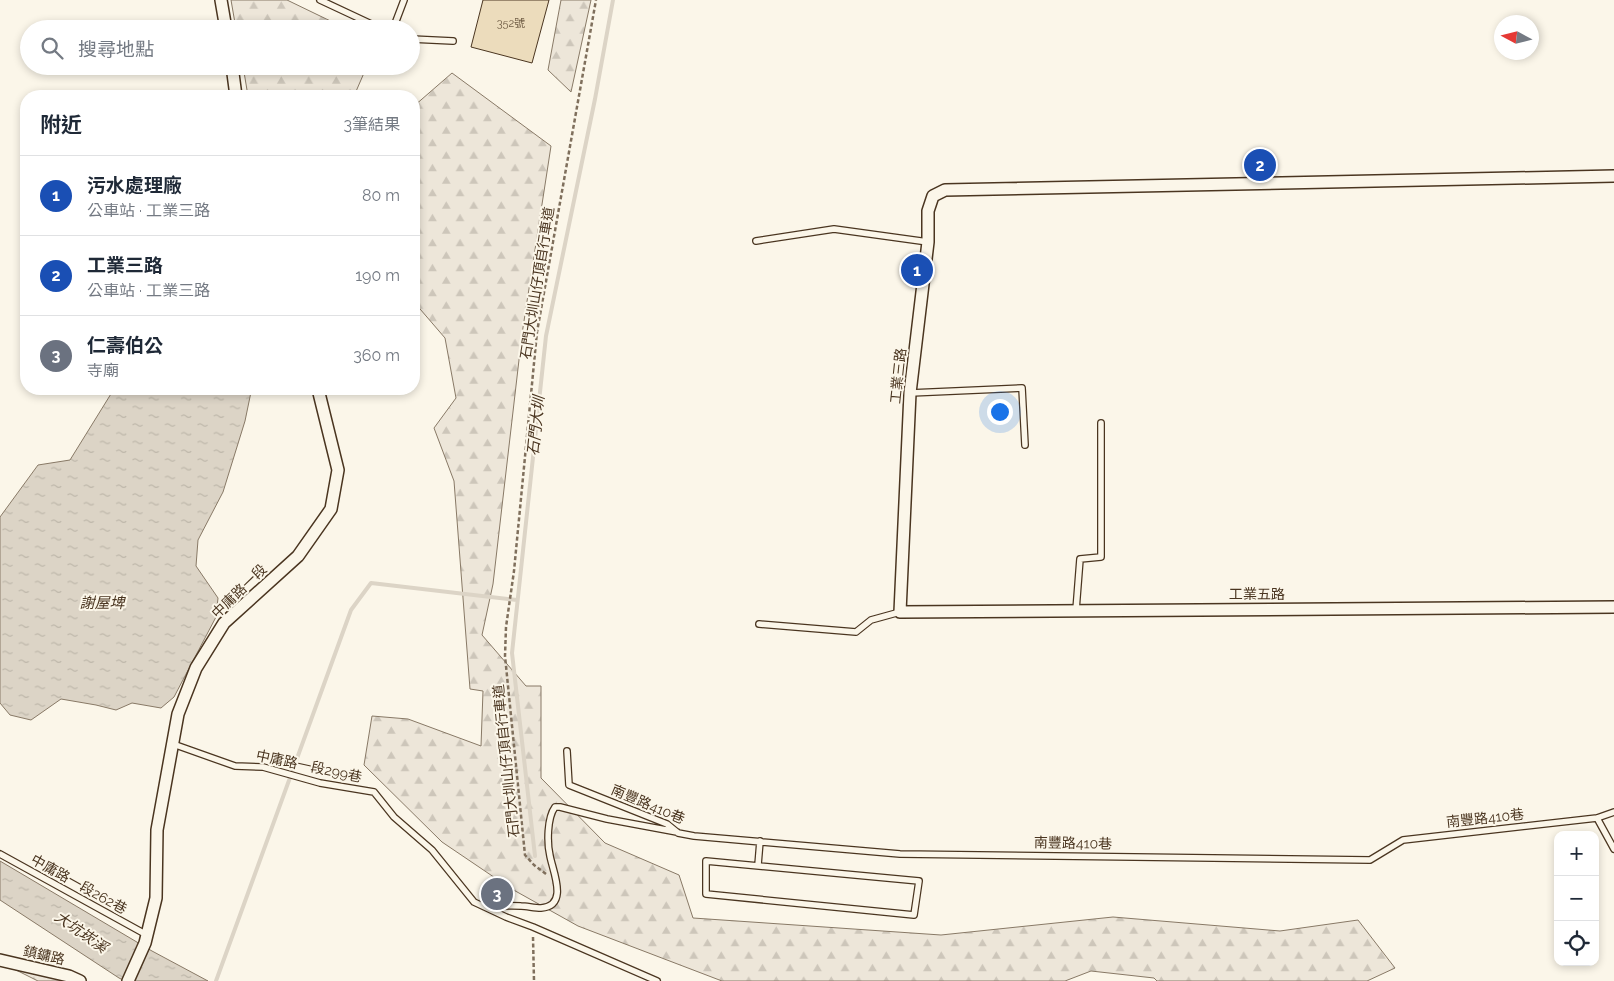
<!DOCTYPE html>
<html lang="zh-TW">
<head>
<meta charset="utf-8">
<style>
  :root { --surface:#fff; --page:#f6f6f7; --text:#1f2937; --muted:#747a83; --line:#e0e1e3; --accent:#ea580c }
  body { margin:0; font-family:Raleway,"Noto Sans TC",sans-serif; background:var(--page); color:var(--text) }
  .controls { position:absolute; right:15px; bottom:15px; display:grid; overflow:hidden; border-radius:10px; box-shadow:0 2px 8px #0003 }
  .controls button { width:45px; height:45px; display:grid; place-items:center; padding:0; border:0; border-bottom:1px solid var(--line); background:var(--surface); color:var(--text); font:25px sans-serif }
  .compass { position:absolute; left:1494px; top:15px; width:45px; height:45px; border-radius:50%; background:var(--surface); box-shadow:0 2px 8px #0003; rotate:277deg }
  .you { position:absolute; left:999px; top:411px; width:18px; height:18px; margin:-12px; border:4px solid #fff; border-radius:50%; background:#1a73e8; box-shadow:0 0 0 8px #1a73e833 }
  .badge { display:grid; place-items:center; width:32px; height:32px; border-radius:50%; background:var(--accent); color:#fff; font-size:16px; font-weight:700 }
  .pin { position:absolute; translate:-50% -50%; border:2px solid #fff; box-shadow:0 1px 5px #0006 }
  .list { margin:0; padding:0; list-style:none }
  h2 { display:flex; justify-content:space-between; align-items:center; height:65px; margin:0; padding:0 20px; font-size:21px }
  h2 small { font-size:16px; font-weight:400; color:var(--muted) }
  .list li { display:grid; grid-template-columns:32px 1fr auto; gap:15px; align-items:center; box-sizing:border-box; height:80px; padding:0 20px; border-top:1px solid var(--line) }
  .list b { display:block; font-size:19px; white-space:nowrap }
  .list p { margin:0; font-size:16px; white-space:nowrap; color:var(--muted) }
  .list em { font-size:16px; font-style:normal; color:var(--muted) }
  .icon { flex:none; width:28px; height:28px; fill:none; stroke:currentColor; stroke-width:2; stroke-linecap:round; stroke-linejoin:round }
  .map { position:relative; flex:none; width:1614px; height:981px; overflow:hidden }
  .search { position:absolute; background:var(--surface); box-shadow:0 2px 8px #0003; left:20px; top:20px; width:400px; height:55px; display:flex; align-items:center; gap:12px; box-sizing:border-box; padding:0 18px; border-radius:28px; color:var(--muted); font-size:19px }
  .panel { position:absolute; background:var(--surface); box-shadow:0 2px 8px #0003; left:20px; top:90px; width:400px; height:305px; border-radius:20px }
  .map>svg:first-child { display:block }
  .forest { fill:url(#forest-firs); stroke:#887966 }
  .water { fill:url(#water-ripples); stroke:#887966 }
  .lines { fill:none; stroke-linecap:round; stroke-linejoin:round }
  .stream { stroke:#dcd4c6; stroke-width:4 }
  .building { fill:#ecdcbc; stroke:#4a3520 }
  .service-casing { stroke:#4a3520; stroke-width:8 }
  .minor-casing { stroke:#4a3520; stroke-width:14 }
  .path { stroke:#7f6f5c; stroke-width:2.5; stroke-dasharray:4 2.5; stroke-linecap:butt }
  .service { stroke:#fbf6e9; stroke-width:5.5 }
  .minor { stroke:#fbf6e9; stroke-width:11 }
  .labels { text-anchor:middle; dominant-baseline:central; stroke-width:4; stroke-linejoin:round; paint-order:stroke }
  .number-label { font-size:11px; fill:#725f47 }
  .street-label { font-size:14px; fill:#4a3520; stroke:#fbf6e9 }
  .water-label { font-size:15px; font-style:italic; fill:#4a3520; stroke:#fbf6e9 }
</style>
</head>
<body>
<div class="map">
<svg width="1614" height="981" viewBox="0 0 1614 981">
  <defs>
    <pattern id="forest-firs" width="22" height="20" patternUnits="userSpaceOnUse" patternTransform="scale(1.25)"><rect width="22" height="20" fill="#ede6d9"/><path d="M5 1l3.5 6h-7zM16 11l3.5 6h-7z" fill="#cdc6ba"/></pattern>
    <pattern id="water-ripples" width="26" height="14" patternUnits="userSpaceOnUse" patternTransform="scale(1.25)"><rect width="26" height="14" fill="#dcd4c6"/><path d="M2 4q2-2 4 0t4 0M15 11q2-2 4 0t4 0" fill="none" stroke="#beb7aa"/></pattern>
  </defs>
  <rect width="100%" height="100%" fill="#fbf6e9"/>
  <!-- forest -->
  <path class="forest" d="M231,0H287L347,29H236Z
    M561,0H591L571,92L548,70Z
    M243,66H367L354,96H248Z
    M452,73L551,146L522,334L493,584L482,635L526,686H541V778L605,843L679,875L693,918L941,935L1113,917L1280,931L1358,920L1395,968L1367,981H1157L1154,978L1091,971L1065,981H722L578,926L510,888L442,842L364,765L372,716L408,719L481,746L483,691L470,689L454,481L434,428L456,398L445,338L414,302V106Z
    M8,966L68,981H38Z"/>
  <!-- water -->
  <path class="water" d="M114,389H248L251,392L245,421L223,492L198,540L196,566L218,598L216,617L174,697L161,708L132,703L116,710L96,705L61,699L31,720L10,715L0,703V517L38,465L70,460Z
    M0,861L152,951L208,981H125L119,978L0,900Z"/>
  <g class="lines">
    <!-- stream -->
    <path class="stream" d="M535,856L512,653L546,336L595,99L613,0
      M216,981L351,610L371,583L517,600"/>
  </g>
  <!-- building -->
  <path class="building" d="M483,0H549L532,63L471,47Z
    M490,886L507,890L504,903L487,899Z"/>
  <g class="lines">
    <defs>
      <path id="service" d="M320,0L382,29
        M393,29L404,0
        M411,39L453,41
        M756,241L834,229L928,242
        M910,393L1022,388L1025,445
        M1076,610L1080,559L1101,557V423
        M759,624L856,632L871,620L900,612
        M173,744L235,766L263,767L320,783L374,792L394,817L432,850L474,902L506,917L533,927L657,981
        M567,751L569,785L667,824L678,833L694,836L900,854L1370,860L1403,840L1597,818L1614,812
        M1597,818L1614,849
        M0,854L147,935
        M706,861L919,881L914,915L706,894Z
        M758,865L760,841
        M486,907C498,906 509,905 521,906C527,906 534,908 541,908C569,906 553,872 550,856C547,843 547,818 555,807H560L607,819L677,832"/>
      <path id="minor" d="M221,0L226,29
        M232,66L236,96
        M1614,176L945,190L933,196L928,211V242L910,393L900,612L1614,607
        M0,960L69,976L80,981
        M128,981L145,943L156,898L157,830L178,714L196,668L224,623L298,556L331,509L338,470L318,389"/>
    </defs>
    <!-- service casing -->
    <use href="#service" class="service-casing"/>
    <!-- minor casing -->
    <use href="#minor" class="minor-casing"/>
    <!-- path -->
    <path class="path" d="M546,874L534,865L525,855L505,656L506,627L514,571L537,332L596,0
      M533,937L534,981"/>
    <!-- service -->
    <use href="#service" class="service"/>
    <!-- minor -->
    <use href="#minor" class="minor"/>
  </g>
  <g class="labels">
    <!-- number labels -->
    <g class="number-label">
      <text x="511" y="23">352號</text>
    </g>
    <!-- street labels -->
    <g class="street-label">
      <text transform="translate(537 283) rotate(-81)">石門大圳山仔頂自行車道</text>
      <text transform="translate(898 376) rotate(-84)">工業三路</text>
      <text transform="translate(239 591) rotate(-44)">中庸路一段</text>
      <text x="1257" y="594">工業五路</text>
      <text transform="translate(506 761) rotate(-96)">石門大圳山仔頂自行車道</text>
      <text transform="translate(309 766) rotate(12)">中庸路一段299巷</text>
      <text transform="translate(648 804) rotate(23)">南豐路410巷</text>
      <text transform="translate(1485 818) rotate(-6)">南豐路410巷</text>
      <text transform="translate(1073 843) rotate(1)">南豐路410巷</text>
      <text transform="translate(79 884) rotate(29)">中庸路一段262巷</text>
      <text transform="translate(44 955) rotate(13)">鎮鏞路</text>
    </g>
    <!-- water labels -->
    <g class="water-label">
      <text transform="translate(536 426) rotate(-84)">石門大圳</text>
      <text x="102" y="603">謝屋埤</text>
      <text transform="translate(81 932) rotate(35)">大坑崁溪</text>
    </g>
  </g>
</svg>
<div class="controls">
<button>+</button>
<button>−</button>
<button><svg class="icon" aria-label="locate" viewBox="0 0 24 24"><circle cx="12" cy="12" r="6"/><path d="M12 2v4M12 18v4M2 12h4M18 12h4"/></svg></button>
</div>
<svg class="compass" viewBox="-18 -18 36 36"><path d="M0-13l5 13h-10z" fill="#e53935"/><path d="M0 13l5-13h-10z" fill="#747a83"/></svg>
<div class="you"></div>
<div class="pin badge" style="left:917px;top:270px;background:#1a4fb4">1</div>
<div class="pin badge" style="left:1260px;top:165px;background:#1a4fb4">2</div>
<div class="pin badge" style="left:497px;top:894px;background:#6b7280">3</div>
<div class="search"><svg class="icon" aria-label="search" viewBox="0 0 24 24"><circle cx="10" cy="10" r="6"/><path d="M15 15l6 6"/></svg>搜尋地點</div>
<section class="panel">
<h2>附近<small>3筆結果</small></h2>
<ul class="list">
<li><span class="badge" style="background:#1a4fb4">1</span><div><b>污水處理廠</b><p>公車站 · 工業三路</p></div><em>80 m</em></li>
<li><span class="badge" style="background:#1a4fb4">2</span><div><b>工業三路</b><p>公車站 · 工業三路</p></div><em>190 m</em></li>
<li><span class="badge" style="background:#6b7280">3</span><div><b>仁壽伯公</b><p>寺廟</p></div><em>360 m</em></li>
</ul>
</section>
</div>
</body>
</html>
